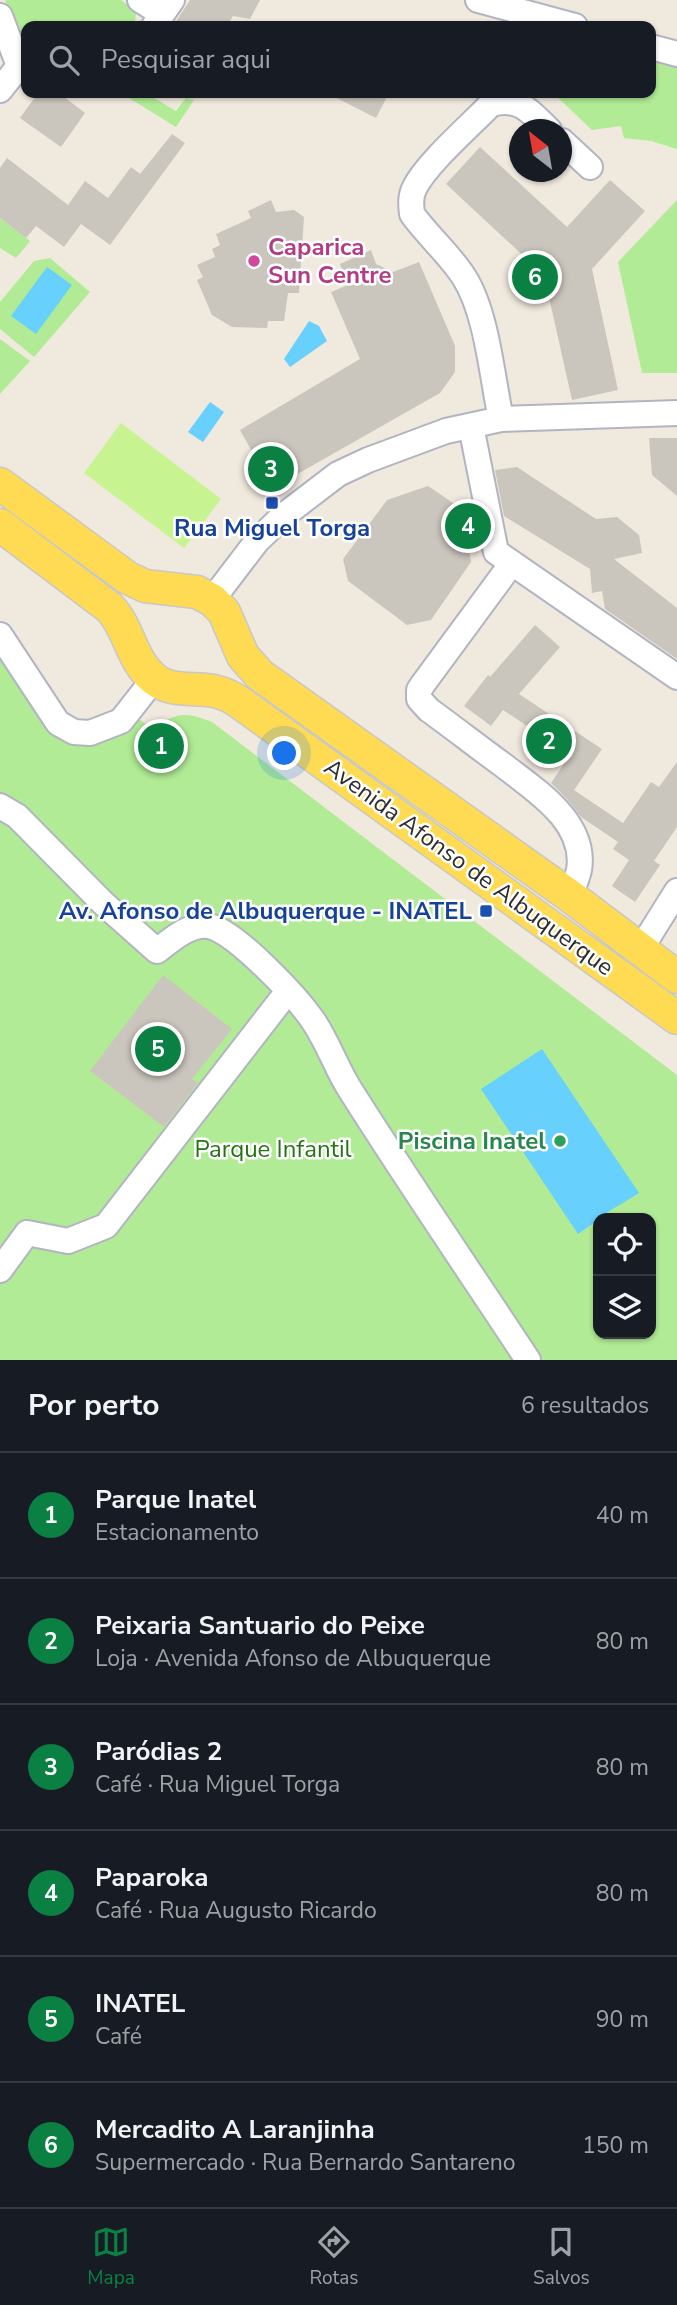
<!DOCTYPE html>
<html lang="pt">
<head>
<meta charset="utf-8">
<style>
  :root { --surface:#171b24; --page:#20242c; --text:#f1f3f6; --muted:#9ea1a6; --line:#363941; --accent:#0b8043 }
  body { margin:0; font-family:"Nunito Sans",sans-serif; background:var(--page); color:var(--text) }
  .controls { position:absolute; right:21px; bottom:21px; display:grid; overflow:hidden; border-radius:14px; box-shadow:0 2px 5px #0004 }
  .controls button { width:63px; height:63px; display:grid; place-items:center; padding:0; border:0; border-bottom:2px solid var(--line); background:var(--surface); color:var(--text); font:35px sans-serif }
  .compass { position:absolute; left:509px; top:119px; width:63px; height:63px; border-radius:50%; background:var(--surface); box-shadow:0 2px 5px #0004; rotate:329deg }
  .you { position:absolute; left:285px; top:754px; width:24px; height:24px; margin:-18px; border:5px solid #fff; border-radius:50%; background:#1a73e8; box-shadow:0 0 0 10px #1a73e833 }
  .badge { display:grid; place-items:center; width:46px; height:46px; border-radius:50%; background:var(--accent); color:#fff; font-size:23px; font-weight:700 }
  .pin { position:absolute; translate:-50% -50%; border:4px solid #fff; box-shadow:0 2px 7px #0006 }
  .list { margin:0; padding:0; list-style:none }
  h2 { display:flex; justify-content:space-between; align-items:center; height:91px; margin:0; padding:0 28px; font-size:30px }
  h2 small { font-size:23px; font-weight:400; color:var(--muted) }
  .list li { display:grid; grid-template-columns:46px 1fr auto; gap:21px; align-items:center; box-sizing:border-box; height:126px; padding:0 28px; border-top:2px solid var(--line) }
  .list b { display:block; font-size:26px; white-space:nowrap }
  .list p { margin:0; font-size:23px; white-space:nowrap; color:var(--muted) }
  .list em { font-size:23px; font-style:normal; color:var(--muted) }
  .icon { flex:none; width:38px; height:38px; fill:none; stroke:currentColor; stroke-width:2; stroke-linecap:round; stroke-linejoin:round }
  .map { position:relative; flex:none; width:677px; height:1360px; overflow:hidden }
  .search { position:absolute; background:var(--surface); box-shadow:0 2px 5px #0004; left:21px; right:21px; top:21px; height:77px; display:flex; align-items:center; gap:18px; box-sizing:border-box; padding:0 24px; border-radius:14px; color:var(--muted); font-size:26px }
  .sheet { height:847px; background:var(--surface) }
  nav { display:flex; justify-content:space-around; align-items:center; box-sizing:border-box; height:98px; border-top:2px solid var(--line); background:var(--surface); font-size:19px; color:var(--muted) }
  nav a { display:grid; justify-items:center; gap:4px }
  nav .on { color:var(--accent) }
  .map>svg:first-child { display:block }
  .green { fill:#b1eb95; fill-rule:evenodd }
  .pitch { fill:#c7f490 }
  .water { fill:#67d0fc }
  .building { fill:#cbc6bd }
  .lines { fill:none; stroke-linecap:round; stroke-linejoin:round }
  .minor-casing { stroke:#b2b4c2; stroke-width:28 }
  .major-casing { stroke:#c8c8c8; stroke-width:35 }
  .minor { stroke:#fff; stroke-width:24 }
  .major { stroke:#ffdb54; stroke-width:32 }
  .hotel-dot { fill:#d1479c; stroke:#fff; stroke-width:2.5 }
  .transit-dot { fill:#1a4fb4; stroke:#fff; stroke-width:2.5 }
  .leisure-dot { fill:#2e9e5b; stroke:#fff; stroke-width:2.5 }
  .labels { text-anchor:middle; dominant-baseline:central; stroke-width:5; stroke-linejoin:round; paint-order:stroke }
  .hotel-label { font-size:24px; font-weight:bold; fill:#b23c85; stroke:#fff; text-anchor:start }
  .transit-label { font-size:24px; font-weight:bold; fill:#164399; stroke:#fff }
  .street-label { font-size:24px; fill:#2d2d2d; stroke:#fff }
  .leisure-label { font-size:24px; font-weight:bold; fill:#27864d; stroke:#fff; text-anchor:end }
  .park-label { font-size:24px; fill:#257413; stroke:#fff }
</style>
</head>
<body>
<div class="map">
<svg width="677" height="1360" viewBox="0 0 677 1360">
  <rect width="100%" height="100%" fill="#f0e9de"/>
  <!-- green -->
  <path class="green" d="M5,0H121L136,11L135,23L130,26H26V49L17,33Z
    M651,57L677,64V149L651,141L624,138L621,126L592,130L553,93H651Z
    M121,93H146L176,111L186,98L194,100L176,127Z
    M677,200V373H642L618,262Z
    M0,218L30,241L16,258L0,248Z
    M50,258L90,292L34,357L0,329V302L34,261Z
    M0,339L30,361L0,394Z
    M0,649L70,743C95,747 121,739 139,719L152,729C177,713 183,711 212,722L677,1075V1360H0ZM598,1218H651V1334H598Z"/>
  <!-- pitch -->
  <path class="pitch" d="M121,423L221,499L184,548L84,473Z"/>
  <!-- water -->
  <path class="water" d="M47,267L72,285L36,334L11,316Z
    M309,321L319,326L327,341L290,367L284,359Z
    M210,402L224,412L203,442L188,432Z
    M542,1049L639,1193L598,1218V1220L578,1234L481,1089Z"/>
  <!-- building -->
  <path class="building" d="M190,0H260L250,19L233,16L227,26H173Z
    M38,93H59L85,113L61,147L20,118Z
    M327,93H389L376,118Z
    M172,134L185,143L110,245L81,224L64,247L36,226L26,238L0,218V168L7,158L68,205L85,181L108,198L131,167L140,174Z
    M480,147L567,227L610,180L645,211L592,269L618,390L572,400L544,275L446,184Z
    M271,200L276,212L294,210L304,217L299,293H288L284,321H268L267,328L232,327L212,315L197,280L203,277L197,265L215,257L212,249L220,245L216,234L251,218L248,211Z
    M371,250L376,264L393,272L419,262L455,346V372L440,393L294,476L284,460L275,462L266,460L259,464L240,430L360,359L331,292L348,285L340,264Z
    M649,438H677V496L652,475Z
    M517,467L596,519L617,517L639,535L642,553L614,559L677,608V659L605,609L602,591L592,593L590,569L504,516L495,470Z
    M428,486L462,509L471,562L431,620L407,625L348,581L343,559L387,500Z
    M535,625L560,647L519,694L602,749L574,790L623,823L651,782L659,787L677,762V827L654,861L660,865L635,902L612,886L629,860L613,849L618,842L581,817L567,799L551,783L570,755L503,710L491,726L464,706L488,675L490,677Z
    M163,975L232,1029L192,1079L198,1083L164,1127L90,1071Z"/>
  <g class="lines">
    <defs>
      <path id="minor" d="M140,0L162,14
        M478,0L575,26
        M0,16L19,66L0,90
        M154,26L172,0
        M651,47L677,54
        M562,141L590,167
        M501,419C492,377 487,313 464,277C450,255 428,236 412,214C411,205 410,196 415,187C427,163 471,125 491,104C519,96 531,112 549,130
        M471,426L496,552L677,677
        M512,563L423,684L419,690V699L429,710C454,728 478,747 503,765C535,790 587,822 579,870C577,879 573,888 570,896
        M212,600L257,541L283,516L338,474L368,460L446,431L501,419L677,413
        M0,635L58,723L74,732L90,733L121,721L154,679
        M0,806L17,816L103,903L157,951C171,940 190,923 209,926C236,932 298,998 314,1022C328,1043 336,1067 349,1088C407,1180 468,1269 528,1360
        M640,950L677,891
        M0,1270L27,1233L68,1241L106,1226L288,991"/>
      <path id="major" d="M0,484L128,578L145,586L197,592L212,600L224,612L243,656L260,675L570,896L677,977
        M0,525L110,608C129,628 131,659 152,677C169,693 193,687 214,691C223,693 232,697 239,702L677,1018"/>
    </defs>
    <!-- minor casing -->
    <use href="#minor" class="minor-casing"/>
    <!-- major casing -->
    <use href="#major" class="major-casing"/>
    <!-- minor -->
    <use href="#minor" class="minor"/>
    <!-- major -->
    <use href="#major" class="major"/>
  </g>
  <!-- markers -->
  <circle class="hotel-dot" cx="254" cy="261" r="7"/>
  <g class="transit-dot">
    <rect x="265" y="496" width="14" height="14" rx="3.5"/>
    <rect x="479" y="904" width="14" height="14" rx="3.5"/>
  </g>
  <circle class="leisure-dot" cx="560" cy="1141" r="7"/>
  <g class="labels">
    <!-- hotel labels -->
    <g class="hotel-label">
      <text x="268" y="247">Caparica<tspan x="268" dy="28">Sun Centre</tspan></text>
    </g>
    <!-- transit labels -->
    <g class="transit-label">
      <text x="272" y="528">Rua Miguel Torga</text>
      <text x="472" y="911" text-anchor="end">Av. Afonso de Albuquerque - INATEL</text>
    </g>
    <!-- street labels -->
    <g class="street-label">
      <text transform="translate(469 867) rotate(36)">Avenida Afonso de Albuquerque</text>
    </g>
    <!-- leisure labels -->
    <g class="leisure-label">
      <text x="546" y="1141">Piscina Inatel</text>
    </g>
    <!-- park labels -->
    <g class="park-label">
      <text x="273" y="1149">Parque Infantil</text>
    </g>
  </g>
</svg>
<div class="controls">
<button><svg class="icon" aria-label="locate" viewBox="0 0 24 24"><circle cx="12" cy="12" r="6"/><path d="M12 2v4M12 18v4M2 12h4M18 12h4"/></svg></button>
<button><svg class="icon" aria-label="layers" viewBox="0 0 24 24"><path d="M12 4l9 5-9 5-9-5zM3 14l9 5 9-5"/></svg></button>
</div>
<svg class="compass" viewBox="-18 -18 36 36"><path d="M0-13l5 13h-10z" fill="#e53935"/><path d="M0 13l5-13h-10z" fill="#9ea1a6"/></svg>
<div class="you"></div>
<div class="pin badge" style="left:161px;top:746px">1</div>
<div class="pin badge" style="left:549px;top:741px">2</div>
<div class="pin badge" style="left:271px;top:469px">3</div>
<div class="pin badge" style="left:468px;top:526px">4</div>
<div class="pin badge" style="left:158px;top:1049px">5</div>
<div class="pin badge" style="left:535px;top:277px">6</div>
<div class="search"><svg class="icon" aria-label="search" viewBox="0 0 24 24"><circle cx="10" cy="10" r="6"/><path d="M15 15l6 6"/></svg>Pesquisar aqui</div>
</div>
<section class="sheet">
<h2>Por perto<small>6 resultados</small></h2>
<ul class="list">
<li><span class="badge">1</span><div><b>Parque Inatel</b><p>Estacionamento</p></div><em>40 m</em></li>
<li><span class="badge">2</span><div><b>Peixaria Santuario do Peixe</b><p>Loja · Avenida Afonso de Albuquerque</p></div><em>80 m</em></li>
<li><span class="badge">3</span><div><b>Paródias 2</b><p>Café · Rua Miguel Torga</p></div><em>80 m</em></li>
<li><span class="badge">4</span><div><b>Paparoka</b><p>Café · Rua Augusto Ricardo</p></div><em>80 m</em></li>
<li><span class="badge">5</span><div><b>INATEL</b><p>Café</p></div><em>90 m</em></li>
<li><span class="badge">6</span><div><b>Mercadito A Laranjinha</b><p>Supermercado · Rua Bernardo Santareno</p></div><em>150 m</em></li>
</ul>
</section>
<nav>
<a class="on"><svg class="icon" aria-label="map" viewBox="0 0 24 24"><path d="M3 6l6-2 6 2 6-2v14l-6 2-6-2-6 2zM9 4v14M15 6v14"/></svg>Mapa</a>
<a><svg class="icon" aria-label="directions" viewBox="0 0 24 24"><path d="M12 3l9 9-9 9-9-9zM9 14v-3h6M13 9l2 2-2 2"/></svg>Rotas</a>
<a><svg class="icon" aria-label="saved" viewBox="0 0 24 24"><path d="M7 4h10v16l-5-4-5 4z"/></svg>Salvos</a>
</nav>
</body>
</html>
